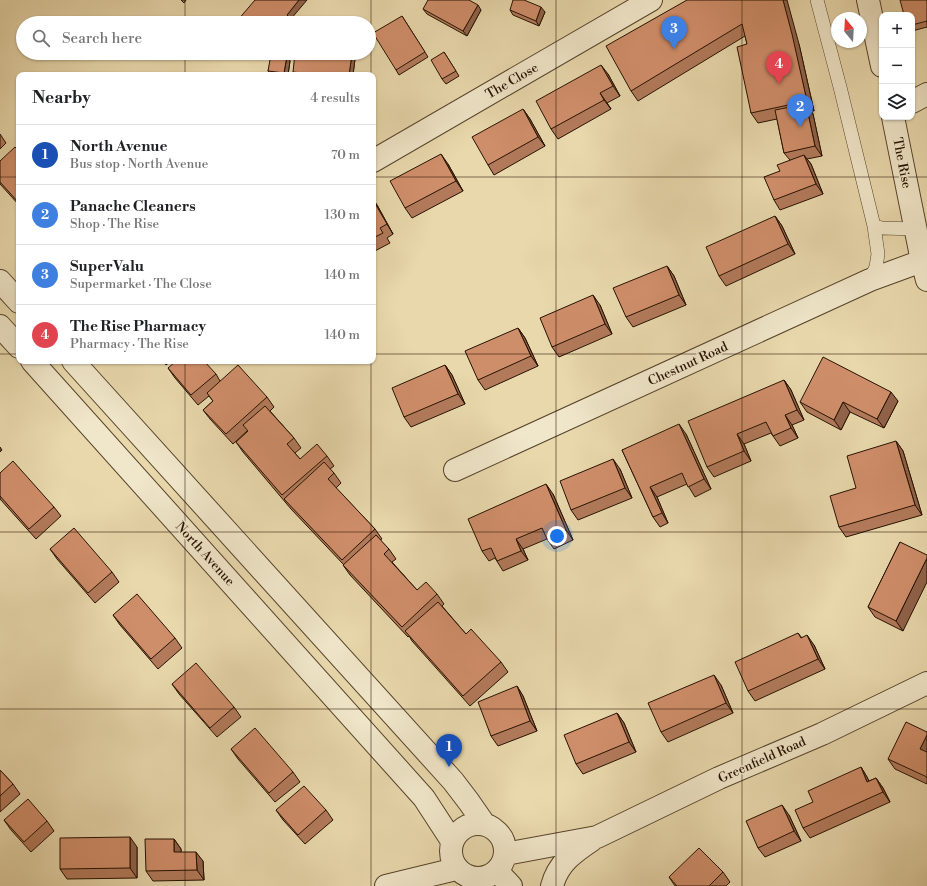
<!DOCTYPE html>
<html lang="en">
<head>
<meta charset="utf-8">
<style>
  :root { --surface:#fff; --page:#f6f6f6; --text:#202124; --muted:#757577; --line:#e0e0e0; --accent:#d93025 }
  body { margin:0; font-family:"Libre Bodoni",serif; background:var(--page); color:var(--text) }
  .controls { position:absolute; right:12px; top:12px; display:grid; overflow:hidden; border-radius:8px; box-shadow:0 1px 3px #0004 }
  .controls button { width:36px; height:36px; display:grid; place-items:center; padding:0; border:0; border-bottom:1px solid var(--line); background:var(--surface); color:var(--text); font:20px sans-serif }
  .compass { position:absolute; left:831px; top:12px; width:36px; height:36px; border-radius:50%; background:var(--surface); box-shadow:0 1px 3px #0004; rotate:342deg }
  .you { position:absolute; left:557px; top:536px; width:14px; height:14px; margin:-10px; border:3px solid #fff; border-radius:50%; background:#1a73e8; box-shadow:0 0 0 6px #1a73e833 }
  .badge { display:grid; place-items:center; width:26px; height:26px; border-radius:50%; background:var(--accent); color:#fff; font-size:13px; font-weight:700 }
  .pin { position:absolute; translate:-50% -33px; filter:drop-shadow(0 1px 2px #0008) }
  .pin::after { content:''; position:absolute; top:21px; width:14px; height:12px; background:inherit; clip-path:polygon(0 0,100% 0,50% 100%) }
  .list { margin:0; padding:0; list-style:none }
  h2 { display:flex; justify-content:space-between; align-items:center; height:52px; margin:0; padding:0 16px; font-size:17px }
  h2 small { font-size:13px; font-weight:400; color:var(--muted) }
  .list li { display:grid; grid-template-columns:26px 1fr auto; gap:12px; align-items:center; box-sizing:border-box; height:60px; padding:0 16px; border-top:1px solid var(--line) }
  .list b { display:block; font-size:15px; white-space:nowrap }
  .list p { margin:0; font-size:13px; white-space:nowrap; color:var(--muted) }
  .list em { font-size:13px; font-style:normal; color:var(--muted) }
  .icon { flex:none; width:22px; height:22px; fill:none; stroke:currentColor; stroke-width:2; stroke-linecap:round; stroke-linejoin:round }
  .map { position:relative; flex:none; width:927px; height:886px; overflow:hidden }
  .search { position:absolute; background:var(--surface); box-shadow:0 1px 3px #0004; left:16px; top:16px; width:360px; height:44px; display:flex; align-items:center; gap:10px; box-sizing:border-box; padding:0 14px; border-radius:22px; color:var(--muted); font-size:15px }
  .panel { position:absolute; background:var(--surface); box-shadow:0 1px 3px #0004; left:16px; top:72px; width:360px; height:292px; border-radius:8px }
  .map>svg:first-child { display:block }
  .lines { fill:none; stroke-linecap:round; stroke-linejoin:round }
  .lane-casing { stroke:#56432b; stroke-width:14 }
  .street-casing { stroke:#56432b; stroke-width:24 }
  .lane { stroke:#f0e6c9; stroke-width:13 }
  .street { stroke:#f0e6c9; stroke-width:22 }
  .wall { fill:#b27a5b; stroke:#261100 }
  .shaded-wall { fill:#91634a; stroke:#261100 }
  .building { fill:#cf8e6a; stroke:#261100 }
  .grid { fill:none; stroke:#261100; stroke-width:1; stroke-opacity:0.55 }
  .labels { text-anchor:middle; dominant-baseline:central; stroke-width:3; stroke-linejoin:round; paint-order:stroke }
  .street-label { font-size:13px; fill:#261100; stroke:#f0e6c9 }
</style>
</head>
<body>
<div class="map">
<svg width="927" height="886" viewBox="0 0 927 886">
  <rect width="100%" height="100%" fill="#e8d8ac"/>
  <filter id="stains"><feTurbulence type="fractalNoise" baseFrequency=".005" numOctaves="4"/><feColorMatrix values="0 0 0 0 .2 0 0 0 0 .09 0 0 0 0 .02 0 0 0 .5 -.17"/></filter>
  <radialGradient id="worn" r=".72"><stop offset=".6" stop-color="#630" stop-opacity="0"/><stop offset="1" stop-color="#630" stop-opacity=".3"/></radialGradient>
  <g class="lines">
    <defs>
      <path id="lane" d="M817,0L840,87L874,226L878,254L876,267L870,280
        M874,226L882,228L916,229"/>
      <path id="street" d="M868,0L882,66
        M912,102L927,94
        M893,117L922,261L927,280
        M373,161L651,0
        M0,281L19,302
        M0,326L19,347
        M32,361L424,798L452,841
        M73,361L453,781L469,802L485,825
        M455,470L870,280L922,261
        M451 851a27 27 0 1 1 54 0a27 27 0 1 1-54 0Z
        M505,854L597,837L719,778L822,734L927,683
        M497,871L511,886
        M386,886L456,869
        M552,886C558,863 574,852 592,840"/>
    </defs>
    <!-- lane casing -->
    <use href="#lane" class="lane-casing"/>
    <!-- street casing -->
    <use href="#street" class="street-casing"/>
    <!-- lane -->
    <use href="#lane" class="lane"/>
    <!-- street -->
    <use href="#street" class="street"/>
  </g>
  <!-- wall -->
  <path class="wall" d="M181,0H186L184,3Z
    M687,0L799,44L814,111H811L813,114L822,156L807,159L811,164L823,194L780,210L774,200L780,171L790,160L784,153L777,119L758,123L751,113L747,44L745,36L638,101L631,91Z
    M927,0V27L912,31V15Z
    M423,9L481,10L467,36L427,14Z
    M510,10L545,12L539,26L513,15Z
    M402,16L428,57L399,75L396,70Z
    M444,52L459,76L446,84L442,79Z
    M272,53H275L274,54L287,56L290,61L288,75H271L268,71L274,54Z
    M352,54L355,59L353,75H295L293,72Z
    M608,74L620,96L607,103L611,109L558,139L551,129Z
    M523,109L530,119L545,146L494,175L488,165Z
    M0,134L6,143L0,149Z
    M19,151V205L0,184V161Z
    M448,164L463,191L412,218L405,208Z
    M373,199L377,205L393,234L387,238L390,243L373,252Z
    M775,216L782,226L795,254L726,286L719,276Z
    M667,266L674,276L686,305L633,327L626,317Z
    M600,305L612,334L559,357L552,347Z
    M518,328L525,338L538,366L485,390L478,380Z
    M163,361H171L166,365Z
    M445,365L452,375L465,404L411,427L404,417Z
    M168,368L216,374L220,381L267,397L274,407L270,411L294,438L301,448L295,453L300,459L327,456L334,466L330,469L334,473L341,483L336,488L375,529L382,539L380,540L389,549L396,559L392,562L417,590L437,594L444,604L442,606L466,634L501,662L508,672L470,706L412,641L409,636L408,637L350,575L343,565H344L291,509L243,452L236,442L247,432V431L233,444L210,419L203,410L213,401L209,396L198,405L175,378Z
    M784,380L791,390L804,420L792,425L798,438L780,446L773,436L771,433L744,444L751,461L714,477L707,467Z
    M898,401L884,428L850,412L841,430L807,412L800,402Z
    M686,434L711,489L695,497L687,484L657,497L668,523L660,527L653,517L622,450Z
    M896,441L903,451L922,515L846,537L839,527L856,488Z
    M0,447L2,450L0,452Z
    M620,469L632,498L578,520L571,510Z
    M0,473L54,507L61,516L36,539L0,499Z
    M553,494L573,540L554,549L547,539L523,549L528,560L503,571L495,558L489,561L482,551Z
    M900,542L903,631L875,617L868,607Z
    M50,549L112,572L119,582L95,603L57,559Z
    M113,615L175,638L182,648L158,669L120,625Z
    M798,633L802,638L814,645L825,669L755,701L748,691Z
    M172,684L234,707L241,717L217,737L179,694Z
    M721,685L733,713L668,742L661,732Z
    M517,686L523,696L537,731L498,746L491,736Z
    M617,713L624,723L636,752L583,774L576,764Z
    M927,732V784L895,769L888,759Z
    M231,749L293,772L300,782L275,802L238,759Z
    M861,767L867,777L869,781L876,778L883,788L890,802L810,838L803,828Z
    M0,770L13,784L20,794L0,812Z
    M276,810H326L333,820L305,844L283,820Z
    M789,815L801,841L765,857L758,848Z
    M4,820L47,821L54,831L31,852L11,830Z
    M174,839L181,849V852L203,861L204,880L153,881L146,871Z
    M137,847V878L67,879L60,869Z
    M723,872L730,882L726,886H675L669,877Z"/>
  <!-- shaded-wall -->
  <path class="shaded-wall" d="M299,0H307L290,20L287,15Z
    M783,0H787L799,44L814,111L807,101Z
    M478,5L481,10L467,36L463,31Z
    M541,7L545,12L539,26L536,21Z
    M352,54L355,59L353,75H349Z
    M287,56L290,61L288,75H285L284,73Z
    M601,65L608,74L620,96L613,86Z
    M600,93L607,103L611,109L604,100Z
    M806,104L813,114L822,156L815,146Z
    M523,109L530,119L545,146L538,137Z
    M441,154L448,164L463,191L456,181Z
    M804,155L811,164L823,194L816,184Z
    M373,199L377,205L393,234L387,224Z
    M775,216L782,226L795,254L788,244Z
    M667,266L674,276L686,305L679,295Z
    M593,295L600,305L612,334L605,324Z
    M518,328L525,338L538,366L531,356Z
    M445,365L452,375L465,404L458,394Z
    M784,380L791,390L804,420L797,410Z
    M891,392L898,401L884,428L877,419Z
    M843,402L850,412L841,430L834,420Z
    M785,415L792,425L798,438L791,428Z
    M679,424L686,434L711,489L704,479Z
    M737,434L744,444L751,461L744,451Z
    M896,441L903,451L922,515L915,505Z
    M613,459L620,469L632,498L625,488Z
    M546,484L553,494L573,540L566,530Z
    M650,487L657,497L668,523L662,513Z
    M516,539L523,549L528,560L521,551Z
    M927,558V582L903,631L896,621Z
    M807,635L814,645L825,669L818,659Z
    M714,675L721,685L733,713L726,703Z
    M517,686L523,696L537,731L530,721Z
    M617,713L624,723L636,752L629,742Z
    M927,735V759L920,749Z
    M861,767L867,777L874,792L867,782Z
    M876,778L883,788L890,802L883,792Z
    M782,805L789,815L801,841L794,831Z
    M130,837L137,847V878L130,868Z
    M174,839L181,849V862L174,852Z
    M196,852L203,861L204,880L197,870Z"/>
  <!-- building -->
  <path class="building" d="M255,0H299L287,15L294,22L293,23H240L237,21Z
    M428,0H469L478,5L463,31L423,9Z
    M513,0H524L541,7L536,21L510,10Z
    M687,0H783L792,34L807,101L751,113L737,47L747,44L742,24L631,91L606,46Z
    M900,0H927V21L912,25V15H904Z
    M402,16L425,52L396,70L373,33Z
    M444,52L456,71L442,79L431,60Z
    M295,53H343L352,54L349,75H319L293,72Z
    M271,54L287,56L284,73L268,71Z
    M601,65L613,86L600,93L604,100L551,129L536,101Z
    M806,104L815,146L784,153L775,110Z
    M523,109L538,137L488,165L472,137Z
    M15,147L19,151V203L0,182V161Z
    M441,154L456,181L405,208L390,181Z
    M804,155L816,184L774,200L764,177L780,171L777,165Z
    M373,200L387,224L380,228L383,233L373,238Z
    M775,216L788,244L719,276L706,247Z
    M667,266L679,295L626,317L613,288Z
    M593,295L605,324L552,347L540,318Z
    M518,328L531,356L478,380L465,351Z
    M823,357L891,392L877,419L843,402L834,420L800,402Z
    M176,361H204L216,374L191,395L168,368Z
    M238,365L267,397L226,434L203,410L213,401L207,393Z
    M445,365L458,394L404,417L392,388Z
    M784,380L797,410L785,415L791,428L773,436L766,422L737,434L744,451L707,467L688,421Z
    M265,406L294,438L287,444L300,459L317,444L327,456L282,495L236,442L248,431L243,425Z
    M679,424L704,479L688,487L682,473L650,487L662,513L653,517L622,450Z
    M896,441L915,505L839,527L830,496L856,488L847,456Z
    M613,459L625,488L571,510L560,481Z
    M13,461L54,507L29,529L0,496V473Z
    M324,462L334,473L328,479L375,529L342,560L284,499Z
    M546,484L566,530L547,539L542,528L516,539L521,551L497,561L491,548L482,551L468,519Z
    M74,528L112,572L88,593L50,549Z
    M376,535L389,549L384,554L417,590L426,582L437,594L402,627L343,565Z
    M900,542L927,555V558L896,621L868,607Z
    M137,594L175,638L151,659L113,615Z
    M438,602L466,634L471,629L501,662L463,696L405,631Z
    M798,633L801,638L807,635L818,659L748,691L735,662Z
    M196,663L234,707L210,728L172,684Z
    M714,675L726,703L661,732L648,703Z
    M517,686L530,721L491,736L478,702Z
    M617,713L629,742L576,764L564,735Z
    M906,722L927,732V735L920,749L927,752V777L888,759Z
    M255,728L293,772L269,793L231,749Z
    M861,767L867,782L876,778L883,792L803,828L795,810L813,802L808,791Z
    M0,770L13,784L0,796Z
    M304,786L326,810L298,835L276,810Z
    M28,799L47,821L24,842L4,820Z
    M782,805L794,831L758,848L746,821Z
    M130,837V868L60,869V838Z
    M145,839H174V852H196L197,870L146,871Z
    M699,848L723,872L709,886H677L669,877Z"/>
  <!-- grid -->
  <path class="grid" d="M185,0V23M371,0V75M556,0V886M742,0V886M185,53V75M0,177H19M373,177H927M0,354H19M373,354H927M185,361V886M371,361V886M0,532H927M0,709H927"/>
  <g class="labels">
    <!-- street labels -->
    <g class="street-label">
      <text transform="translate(512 81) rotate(-30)">The Close</text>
      <text transform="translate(902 163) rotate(79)">The Rise</text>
      <text transform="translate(688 364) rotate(-25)">Chestnut Road</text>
      <text transform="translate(205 554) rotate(48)">North Avenue</text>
      <text transform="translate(762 760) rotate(-24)">Greenfield Road</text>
    </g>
  </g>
  <rect width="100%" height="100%" filter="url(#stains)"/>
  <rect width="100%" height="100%" fill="url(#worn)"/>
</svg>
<div class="controls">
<button>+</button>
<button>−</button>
<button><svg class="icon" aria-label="layers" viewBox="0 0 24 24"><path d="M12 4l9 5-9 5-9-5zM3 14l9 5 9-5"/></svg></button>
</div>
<svg class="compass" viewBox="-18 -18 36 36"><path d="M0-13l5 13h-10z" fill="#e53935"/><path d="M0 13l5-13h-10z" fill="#757577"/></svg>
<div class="you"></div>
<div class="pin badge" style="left:449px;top:767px;background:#1a4fb4">1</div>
<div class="pin badge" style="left:800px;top:127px;background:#3f7fe0">2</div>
<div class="pin badge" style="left:674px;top:49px;background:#3f7fe0">3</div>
<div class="pin badge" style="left:779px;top:84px;background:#e0444e">4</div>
<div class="search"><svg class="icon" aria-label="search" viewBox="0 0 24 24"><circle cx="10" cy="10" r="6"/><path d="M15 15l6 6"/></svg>Search here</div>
<section class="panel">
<h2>Nearby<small>4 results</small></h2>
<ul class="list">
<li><span class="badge" style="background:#1a4fb4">1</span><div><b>North Avenue</b><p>Bus stop · North Avenue</p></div><em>70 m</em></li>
<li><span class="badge" style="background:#3f7fe0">2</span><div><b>Panache Cleaners</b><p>Shop · The Rise</p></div><em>130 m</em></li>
<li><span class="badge" style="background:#3f7fe0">3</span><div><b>SuperValu</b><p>Supermarket · The Close</p></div><em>140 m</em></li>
<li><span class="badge" style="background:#e0444e">4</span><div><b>The Rise Pharmacy</b><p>Pharmacy · The Rise</p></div><em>140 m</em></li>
</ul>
</section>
</div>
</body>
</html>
